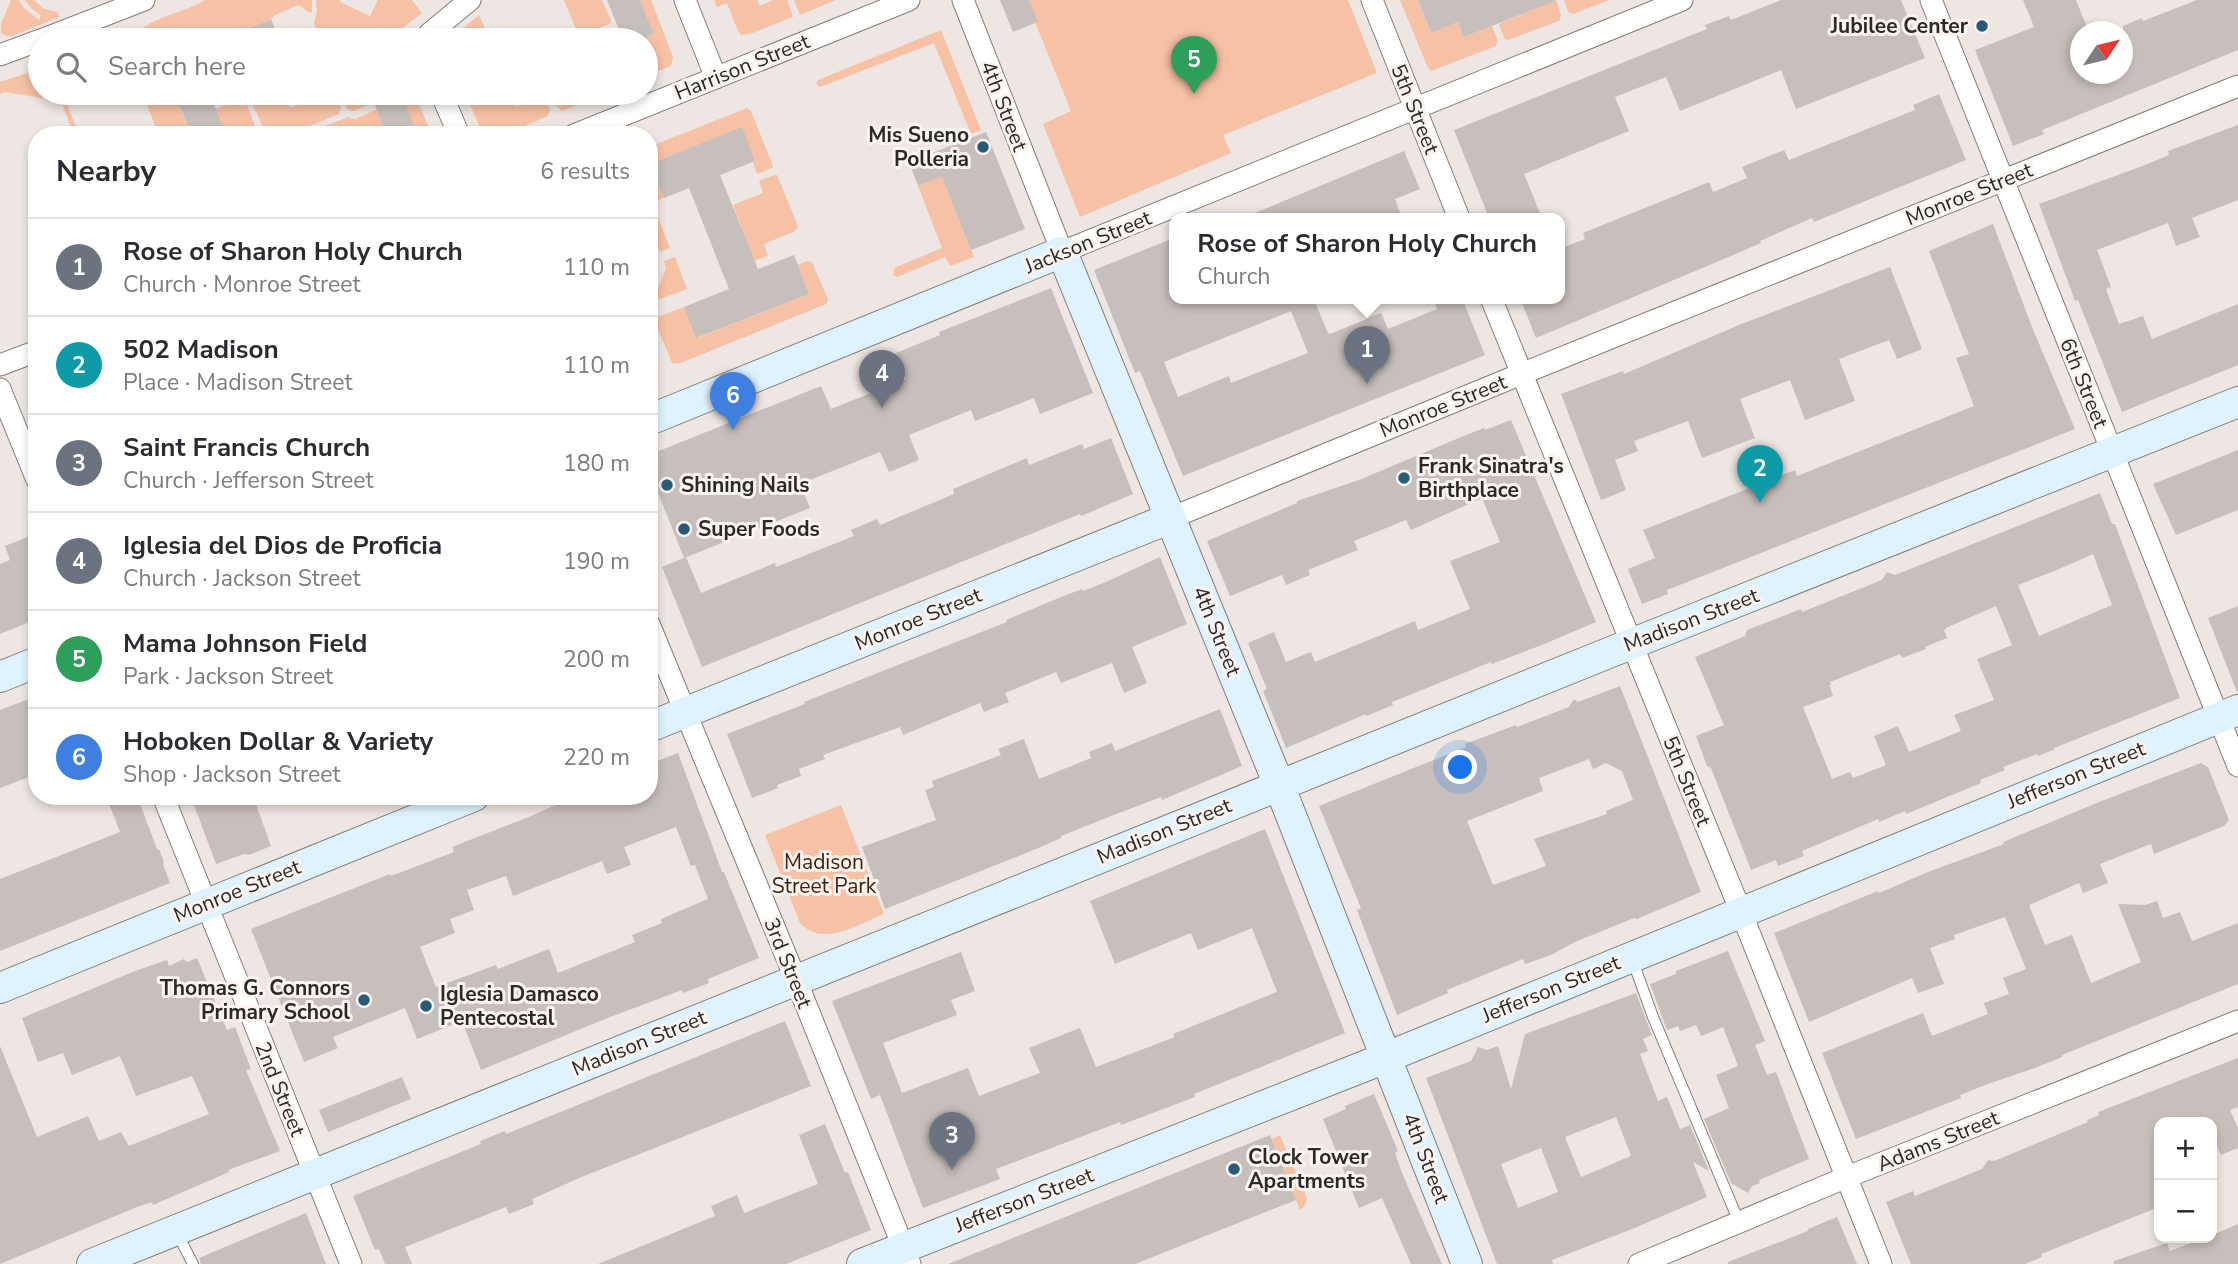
<!DOCTYPE html>
<html lang="en">
<head>
<meta charset="utf-8">
<style>
  :root { --surface:#fff; --page:#f2f2f3; --text:#2b2b33; --muted:#7c7c81; --line:#e1e1e2; --accent:#111827 }
  body { margin:0; font-family:"Nunito Sans",sans-serif; background:var(--page); color:var(--text) }
  .controls { position:absolute; right:21px; bottom:21px; display:grid; overflow:hidden; border-radius:14px; box-shadow:0 4px 10px #0003 }
  .controls button { width:63px; height:63px; display:grid; place-items:center; padding:0; border:0; border-bottom:2px solid var(--line); background:var(--surface); color:var(--text); font:35px sans-serif }
  .compass { position:absolute; left:2070px; top:21px; width:63px; height:63px; border-radius:50%; background:var(--surface); box-shadow:0 4px 10px #0003; rotate:55deg }
  .you { position:absolute; left:1461px; top:768px; width:24px; height:24px; margin:-18px; border:5px solid #fff; border-radius:50%; background:#1a73e8; box-shadow:0 0 0 10px #1a73e833 }
  .badge { display:grid; place-items:center; width:46px; height:46px; border-radius:50%; background:var(--accent); color:#fff; font-size:23px; font-weight:700 }
  .pin { position:absolute; translate:-50% -58px; filter:drop-shadow(0 2px 4px #0008) }
  .pin::after { content:''; position:absolute; top:37px; width:24px; height:21px; background:inherit; clip-path:polygon(0 0,100% 0,50% 100%) }
  .popup { position:absolute; left:1169px; top:213px; width:396px; height:91px; box-sizing:border-box; display:grid; place-content:center; border-radius:14px; background:var(--surface); filter:drop-shadow(0 2px 5px #0005); font-size:23px; white-space:nowrap; color:var(--muted) }
  .popup b { font-size:26px; color:var(--text) }
  .popup::after { content:''; position:absolute; left:50%; top:100%; margin-left:-14px; border:14px solid transparent; border-top-color:var(--surface) }
  .list { margin:0; padding:0; list-style:none }
  h2 { display:flex; justify-content:space-between; align-items:center; height:91px; margin:0; padding:0 28px; font-size:30px }
  h2 small { font-size:23px; font-weight:400; color:var(--muted) }
  .list li { display:grid; grid-template-columns:46px 1fr auto; gap:21px; align-items:center; box-sizing:border-box; height:98px; padding:0 28px; border-top:2px solid var(--line) }
  .list b { display:block; font-size:26px; white-space:nowrap }
  .list p { margin:0; font-size:23px; white-space:nowrap; color:var(--muted) }
  .list em { font-size:23px; font-style:normal; color:var(--muted) }
  .icon { flex:none; width:38px; height:38px; fill:none; stroke:currentColor; stroke-width:2; stroke-linecap:round; stroke-linejoin:round }
  .map { position:relative; flex:none; width:2238px; height:1264px; overflow:hidden }
  .search { position:absolute; background:var(--surface); box-shadow:0 4px 10px #0003; left:28px; top:28px; width:630px; height:77px; display:flex; align-items:center; gap:18px; box-sizing:border-box; padding:0 24px; border-radius:38px; color:var(--muted); font-size:26px }
  .panel { position:absolute; background:var(--surface); box-shadow:0 4px 10px #0003; left:28px; top:126px; width:630px; height:679px; border-radius:28px }
  .map>svg:first-child { display:block }
  .green { fill:#f6c1a5 }
  .building { fill:#c6bfbc; fill-rule:evenodd }
  .lines { fill:none; stroke-linecap:round; stroke-linejoin:round }
  .lane-casing { stroke:#837c79; stroke-width:12 }
  .street-casing { stroke:#837c79; stroke-width:23 }
  .secondary-casing { stroke:#837c79; stroke-width:32 }
  .lane { stroke:#fff; stroke-width:10 }
  .street { stroke:#fff; stroke-width:21 }
  .secondary { stroke:#dff3fe; stroke-width:30 }
  .poi-dot { fill:#275c78; stroke:#faf3f0; stroke-width:2.5 }
  .labels { text-anchor:middle; dominant-baseline:central; stroke-width:6; stroke-linejoin:round; paint-order:stroke }
  .poi-label { font-size:21px; font-weight:bold; fill:#2b2927; stroke:#faf3f0; text-anchor:start }
  .street-label { font-size:21px; fill:#2b2927; stroke:#faf3f0 }
  .park-label { font-size:21px; fill:#40210e; stroke:#faf3f0 }
</style>
</head>
<body>
<div class="map">
<svg width="2238" height="1264" viewBox="0 0 2238 1264">
  <rect width="100%" height="100%" fill="#ede6e2"/>
  <!-- green -->
  <path class="green" d="M11,0H19L24,8L39,20L41,15L33,10L25,0H34L44,9L58,12L59,17L12,36H6L1,32V24Z
    M205,0H312V12L310,13L298,5L275,15L271,19L220,40H131C148,16 181,15 205,0Z
    M316,0H340V2L370,16L378,0H412L422,13L391,37L390,40H320L314,23L317,11Z
    M564,0H602L612,23L579,36Z
    M640,0H651L673,57L671,66L646,76V40H639L654,34Z
    M714,0H757L760,6L773,0H787L793,17L750,34L741,35L738,31L727,3L717,7Z
    M794,0H836L800,15Z
    M1026,0H1348L1377,73L1223,135L1231,153L1080,217L1043,124L1071,111Z
    M1400,0H1418L1431,33L1458,22L1464,37L1492,26L1498,41L1496,46L1431,71L1428,68Z
    M1556,0L1561,15L1559,21L1508,40L1504,38L1499,24Z
    M1564,0H1609L1573,14L1568,12Z
    M479,15L485,28L458,40H449Z
    M941,30L981,130L971,134L934,43L820,87L816,84L818,80Z
    M28,73L40,74V93H71L64,96L79,135H74L61,101L5,92L0,94V82Z
    M142,93H174L192,135H159Z
    M260,93H283L290,108L327,93H335L341,107L339,114L287,135H276L264,130L252,103Z
    M341,93H371L375,102L354,111L348,110Z
    M465,93H479L482,99L497,93H509L516,107L545,95L550,109L548,116L503,135H483Z
    M550,93H602L601,95L562,111L555,105Z
    M415,95L432,135H397L403,100Z
    M237,100L247,105L257,131L256,135H227L216,109Z
    M747,108L751,111L773,166L772,168L757,174L753,162L755,161L741,128L650,164L664,198L649,203V147Z
    M378,109L384,126L363,135H302L348,117L355,119Z
    M774,175H777L798,226L795,231L764,244L768,256L754,261L733,205L763,193L759,181Z
    M942,177L974,257L950,266L945,257L897,277L893,275L894,268L942,248L918,186Z
    M658,217L670,248L660,252L657,245L649,242V220Z
    M675,257L687,289L655,301L651,290L658,288L666,268L664,261Z
    M807,261L812,262L828,299L826,304L678,364L672,363L655,322L657,317L684,307L697,338L809,294L798,265Z
    M841,805L884,914C858,924 823,948 800,923L765,835Z
    M1280,1135L1307,1198L1305,1206L1300,1210L1272,1139Z"/>
  <!-- building -->
  <path class="building" d="M607,0H640L654,34L639,40H623Z
    M1000,0H1029L1038,22L1013,32Z
    M1418,0H1555V1L1464,37L1458,22L1431,33Z
    M1781,0H1901L1925,58L1796,109L1781,70L1680,111L1666,77L1615,97L1629,131L1524,174L1542,218H1489L1454,130L1707,29L1705,25L1729,16L1731,20Z
    M2023,0H2076L2089,32H2081V74H2123V26L2142,18L2143,21L2197,0H2238V50L2042,130L2044,134L2013,146L1975,50L2034,27Z
    M271,19L280,40H221Z
    M174,93H209L227,135H192Z
    M370,93H401L415,128L397,135H387Z
    M1939,94L1966,160L1814,222L1812,218L1760,241L1761,243L1738,253L1536,338L1520,298H1559V249L1585,239L1583,233L1709,182L1713,192L1747,178L1742,167L1784,150L1789,160L1915,110L1913,105Z
    M2238,125V200L2192,218L2200,237L2176,246L2168,223L2097,250L2111,287L2106,289L2119,324L2143,316L2152,339L2238,304V365L2122,412L2078,300L2075,301L2039,204L2145,165L2169,155L2168,151Z
    M742,127L755,161L720,175L758,269L794,255L809,294L696,338L684,307L729,289L689,188L664,198L650,164Z
    M986,132L1025,229L971,250L942,177L918,186L909,162Z
    M1404,151L1420,189L1395,199L1402,218H1243Z
    M1993,224L2032,327L2075,429L1667,590L1668,594L1642,604L1628,569L1655,558L1643,530L1795,470L1797,476L1974,406L1956,358L1969,354L1929,251Z
    M1174,238V298H1321L1315,302L1328,333L1330,334L1381,313L1388,329L1437,309L1433,298H1462L1485,355L1183,476L1140,371L1135,373L1094,270ZM1291,311L1308,353L1231,383L1229,376L1178,397L1164,362Z
    M1890,267L1922,349L1897,359L1889,340L1839,359L1855,401L1805,420L1790,380L1740,399L1755,438L1702,458L1688,421L1634,441L1638,451L1615,460L1626,490L1601,500L1561,394L1623,371L1624,374L1739,325Z
    M1051,288L1093,393L1040,414L1034,398L975,421L971,410L909,435L919,460L889,472L880,452L800,484L810,508L684,558L649,470V455L821,386L831,409L906,379L896,353L940,335L939,332Z
    M1511,420L1596,622L1542,645L1492,664L1491,662L1392,702L1393,705L1366,716V714L1286,748L1263,691L1267,689L1248,643L1274,632L1286,662L1311,652L1315,662L1415,621L1418,630L1470,609L1450,561L1500,542L1482,498L1411,530L1406,520L1354,541L1358,550L1308,570L1310,575L1286,585L1282,575L1230,596L1207,541L1297,503V501L1359,480L1466,435L1484,428L1485,430Z
    M1111,438L1133,494L1081,516L1080,514L702,667L662,567L686,557L701,593L775,563L776,567L854,536L851,530L877,519L880,525L954,494L953,489L1027,458L1029,465L1082,444L1084,449Z
    M2238,450V510L2176,535L2153,484Z
    M2100,493L2112,524H2115L2180,698L2054,748L2055,749L2038,756L2037,754L2003,767L2005,770L1980,780L1981,783L1906,814L1905,811L1879,822L1878,819L1802,851L1804,856L1778,866L1776,860L1751,870L1711,768L1707,766L1696,736L1724,725L1695,657L1745,636L1747,630L1801,609L1802,612L1882,580L1887,572L1895,575ZM2093,554L2112,605L2039,636L2018,585L2057,570ZM1996,606L2012,645L1977,659L1994,700L1954,715L1961,731L1909,752L1898,726L1874,736L1886,765L1853,778L1850,772L1832,779L1803,707L1833,696L1829,685H1831L1830,682L1900,654L1902,658L1926,649L1925,647L1947,638L1944,630L1948,627Z
    M30,536L37,552V619L0,634V564L10,560L5,546Z
    M1160,557L1187,624L1132,647L1147,683L1124,693L1112,663L1061,683L1056,672L1005,693L1009,702L984,712L980,703L903,735L900,727L823,755L825,759L799,769L801,776L777,785L778,788L752,798L727,734L805,704L804,702L1007,622L1006,620L1066,595L1082,589L1083,591L1106,582Z
    M2238,606V692H2237L2208,618Z
    M1620,686L1701,892L1637,919L1634,918L1575,942L1551,955L1525,964L1523,959L1447,990L1448,993L1397,1015L1357,910L1361,908L1319,806L1466,747L1465,744L1516,725L1517,727L1569,707L1574,699L1578,702ZM1589,759L1593,769L1606,763L1622,771L1633,800L1606,811L1607,814L1534,839L1546,866L1493,885L1467,821L1543,791L1539,778Z
    M37,696V774L0,788V710Z
    M1220,709L1242,766L1162,800L1161,797L1106,818L1061,836V838L1036,849L885,909L862,847L936,820L925,790L934,787L932,781L1001,755L998,749L1024,739L1039,779L1091,758L1089,752L1112,743L1115,751Z
    M678,753L722,872H724L759,958L708,979L709,983L683,993L682,990L605,1019L481,1070L462,1021L417,1039L405,1008L333,1037L338,1048L304,1062L251,929L390,874L391,876L454,852L452,847L531,816L575,796H649V774L655,771L652,763ZM676,827L691,866L695,865L708,899L661,919L662,923L632,935L635,942L558,973L549,949L498,969L496,965L436,987L420,947L455,933L450,919L474,910L467,890L506,876L513,896L602,861L607,874L631,865L624,847Z
    M2201,763L2208,767L2229,820L2224,826L2154,854L2151,844L2125,854L2100,864L2108,883L2083,893L2079,883L2029,905L2045,945L2072,935L2091,983L2141,962L2118,904L2145,905L2157,901L2163,918L2180,912L2192,941L2238,923V984L2062,1055V1057L2035,1068L1985,1085L1960,1095L1961,1098L1856,1139L1822,1053L1923,1013L1932,1036L1988,1014L1984,1003L2009,994L2003,978L2026,969L2005,917L1954,935L1955,939L1930,948L1944,984L1918,993L1912,978L1809,1022L1774,933L1878,891L1879,893L1928,872L2004,844L2003,842L2099,802Z
    M106,796H136L139,801L157,849L160,851L164,862L163,864L170,883L0,951V879L120,832Z
    M199,796H253L271,846L249,855L244,854L216,864L194,805L201,803Z
    M1265,829L1345,1033L1194,1094L1195,1097L1121,1125L1120,1122L996,1169L1000,1179L923,1208L880,1095L871,1099L832,1001L961,952L975,991L951,1000L957,1015L883,1043L902,1093L968,1068L979,1096L1040,1073L1029,1048L1080,1028L1096,1067L1175,1037L1173,1034L1277,992L1252,928L1198,950L1191,933L1115,964L1090,901Z
    M1728,951L1765,1041L1755,1045L1767,1075L1776,1072L1809,1159L1759,1180L1760,1183L1752,1186L1748,1193L1731,1183L1704,1119L1729,1108L1716,1075L1738,1066L1723,1027L1701,1036L1696,1025L1680,1031L1678,1026L1667,1030L1650,984L1676,974V971Z
    M197,958L227,1030L235,1027L251,1069L246,1070L280,1151L228,1170L229,1172L153,1205L152,1202L137,1207L0,1264V1046L37,1137L88,1116L99,1141L121,1132L129,1146L209,1114L192,1076L136,1096L120,1056L72,1075L63,1053L38,1062L22,1018L135,971L167,960L169,966L184,959L187,962Z
    M1636,993L1652,1035L1643,1039L1648,1051L1640,1054L1658,1101L1667,1097L1680,1129L1690,1125L1709,1171L1693,1162L1707,1197L1632,1229L1552,1260L1553,1264H1497L1426,1078L1471,1061L1478,1047L1487,1050L1498,1046L1511,1089L1525,1034ZM1616,1117L1631,1156L1581,1177L1565,1137ZM1541,1148L1558,1192L1518,1208L1501,1164Z
    M785,1021L811,1086L584,1176L532,1199L534,1204L509,1214L506,1207L405,1247L412,1264H385L379,1249L375,1250L353,1196L481,1144L480,1141L505,1131L506,1134Z
    M2238,1058V1107L2230,1110L2238,1128V1148L2221,1155L2212,1135V1122H2159V1207L2041,1254L2042,1257L2025,1264H1911L1886,1202L1913,1191L1915,1196L1982,1169L1988,1160L1994,1161L2088,1122L2087,1120L2099,1115L2098,1112Z
    M402,1077L411,1099L328,1132L319,1110Z
    M1374,1094L1398,1151L1395,1153L1402,1173L1442,1264H1411L1382,1198L1359,1208L1323,1119L1346,1109L1345,1106Z
    M825,1124L845,1173L848,1172L871,1230L786,1264H598L715,1216L711,1206L737,1195L744,1213L818,1184L799,1135Z
    M1270,1135L1296,1200L1135,1264H948Z
    M306,1213L326,1264H201L199,1258Z
    M1837,1217L1857,1264H1728V1262L1808,1231V1229Z
    M2238,1224V1264H2114V1261L2167,1243L2170,1251L2204,1238H2212V1235Z"/>
  <g class="lines">
    <defs>
      <path id="lane" d="M1632,959L1653,1017L1739,1222
        M177,1233L193,1264"/>
      <path id="street" d="M685,0L716,78
        M963,0L1062,252L1682,0
        M1372,0L1459,218
        M1931,0L2238,766
        M41,40L144,0
        M425,40L430,33L470,0
        M0,55L40,40
        M441,93L459,135
        M574,135L909,0
        M1491,298L1741,912L1881,1264
        M0,365L37,351
        M0,389L37,480
        M1171,518L1521,374L2238,86
        M649,624L796,980L910,1264
        M163,796L351,1264
        M1639,1264L1847,1177L2238,1021"/>
      <path id="secondary" d="M649,420L1062,252L1279,785L1467,1264
        M0,677L37,662
        M649,727L1171,518
        M0,988L474,796
        M92,1264L1601,656L2238,402
        M862,1264L1365,1066L2238,710"/>
    </defs>
    <!-- lane casing -->
    <use href="#lane" class="lane-casing"/>
    <!-- street casing -->
    <use href="#street" class="street-casing"/>
    <!-- secondary casing -->
    <use href="#secondary" class="secondary-casing"/>
    <!-- lane -->
    <use href="#lane" class="lane"/>
    <!-- street -->
    <use href="#street" class="street"/>
    <!-- secondary -->
    <use href="#secondary" class="secondary"/>
  </g>
  <!-- markers -->
  <g class="poi-dot">
    <circle cx="1982" cy="26" r="7"/>
    <circle cx="983" cy="147" r="7"/>
    <circle cx="1404" cy="478" r="7"/>
    <circle cx="667" cy="485" r="7"/>
    <circle cx="684" cy="529" r="7"/>
    <circle cx="364" cy="1000" r="7"/>
    <circle cx="426" cy="1006" r="7"/>
    <circle cx="1234" cy="1169" r="7"/>
  </g>
  <g class="labels">
    <!-- poi labels -->
    <g class="poi-label">
      <text x="1968" y="26" text-anchor="end">Jubilee Center</text>
      <text x="969" y="135" text-anchor="end">Mis Sueno<tspan x="969" dy="24">Polleria</tspan></text>
      <text x="1418" y="466">Frank Sinatra's<tspan x="1418" dy="24">Birthplace</tspan></text>
      <text x="681" y="485">Shining Nails</text>
      <text x="698" y="529">Super Foods</text>
      <text x="350" y="988" text-anchor="end">Thomas G. Connors<tspan x="350" dy="24">Primary School</tspan></text>
      <text x="440" y="994">Iglesia Damasco<tspan x="440" dy="24">Pentecostal</tspan></text>
      <text x="1248" y="1157">Clock Tower<tspan x="1248" dy="24">Apartments</tspan></text>
    </g>
    <!-- street labels -->
    <g class="street-label">
      <text transform="translate(742 67) rotate(-22)">Harrison Street</text>
      <text transform="translate(1004 106) rotate(69)">4th Street</text>
      <text transform="translate(1415 109) rotate(68)">5th Street</text>
      <text transform="translate(1969 194) rotate(-22)">Monroe Street</text>
      <text transform="translate(1088 242) rotate(-22)">Jackson Street</text>
      <text transform="translate(2084 383) rotate(68)">6th Street</text>
      <text transform="translate(1443 406) rotate(-22)">Monroe Street</text>
      <text transform="translate(918 619) rotate(-22)">Monroe Street</text>
      <text transform="translate(1691 620) rotate(-21)">Madison Street</text>
      <text transform="translate(1217 631) rotate(68)">4th Street</text>
      <text transform="translate(2076 775) rotate(-22)">Jefferson Street</text>
      <text transform="translate(1687 781) rotate(68)">5th Street</text>
      <text transform="translate(1164 831) rotate(-22)">Madison Street</text>
      <text transform="translate(237 891) rotate(-22)">Monroe Street</text>
      <text transform="translate(788 963) rotate(68)">3rd Street</text>
      <text transform="translate(1551 989) rotate(-22)">Jefferson Street</text>
      <text transform="translate(639 1043) rotate(-22)">Madison Street</text>
      <text transform="translate(280 1089) rotate(68)">2nd Street</text>
      <text transform="translate(1938 1141) rotate(-22)">Adams Street</text>
      <text transform="translate(1426 1158) rotate(69)">4th Street</text>
      <text transform="translate(1024 1200) rotate(-21)">Jefferson Street</text>
    </g>
    <!-- park labels -->
    <g class="park-label">
      <text x="824" y="862">Madison<tspan x="824" dy="24">Street Park</tspan></text>
    </g>
  </g>
</svg>
<div class="controls">
<button>+</button>
<button>−</button>
</div>
<svg class="compass" viewBox="-18 -18 36 36"><path d="M0-13l5 13h-10z" fill="#e53935"/><path d="M0 13l5-13h-10z" fill="#7c7c81"/></svg>
<div class="you"></div>
<div class="pin badge" style="left:1367px;top:384px;background:#6b7280">1</div>
<div class="popup"><b>Rose of Sharon Holy Church</b>Church</div>
<div class="pin badge" style="left:1760px;top:503px;background:#0f9aa8">2</div>
<div class="pin badge" style="left:952px;top:1170px;background:#6b7280">3</div>
<div class="pin badge" style="left:882px;top:408px;background:#6b7280">4</div>
<div class="pin badge" style="left:1194px;top:94px;background:#2e9e5b">5</div>
<div class="pin badge" style="left:733px;top:430px;background:#3f7fe0">6</div>
<div class="search"><svg class="icon" aria-label="search" viewBox="0 0 24 24"><circle cx="10" cy="10" r="6"/><path d="M15 15l6 6"/></svg>Search here</div>
<section class="panel">
<h2>Nearby<small>6 results</small></h2>
<ul class="list">
<li><span class="badge" style="background:#6b7280">1</span><div><b>Rose of Sharon Holy Church</b><p>Church · Monroe Street</p></div><em>110 m</em></li>
<li><span class="badge" style="background:#0f9aa8">2</span><div><b>502 Madison</b><p>Place · Madison Street</p></div><em>110 m</em></li>
<li><span class="badge" style="background:#6b7280">3</span><div><b>Saint Francis Church</b><p>Church · Jefferson Street</p></div><em>180 m</em></li>
<li><span class="badge" style="background:#6b7280">4</span><div><b>Iglesia del Dios de Proficia</b><p>Church · Jackson Street</p></div><em>190 m</em></li>
<li><span class="badge" style="background:#2e9e5b">5</span><div><b>Mama Johnson Field</b><p>Park · Jackson Street</p></div><em>200 m</em></li>
<li><span class="badge" style="background:#3f7fe0">6</span><div><b>Hoboken Dollar &amp; Variety</b><p>Shop · Jackson Street</p></div><em>220 m</em></li>
</ul>
</section>
</div>
</body>
</html>
